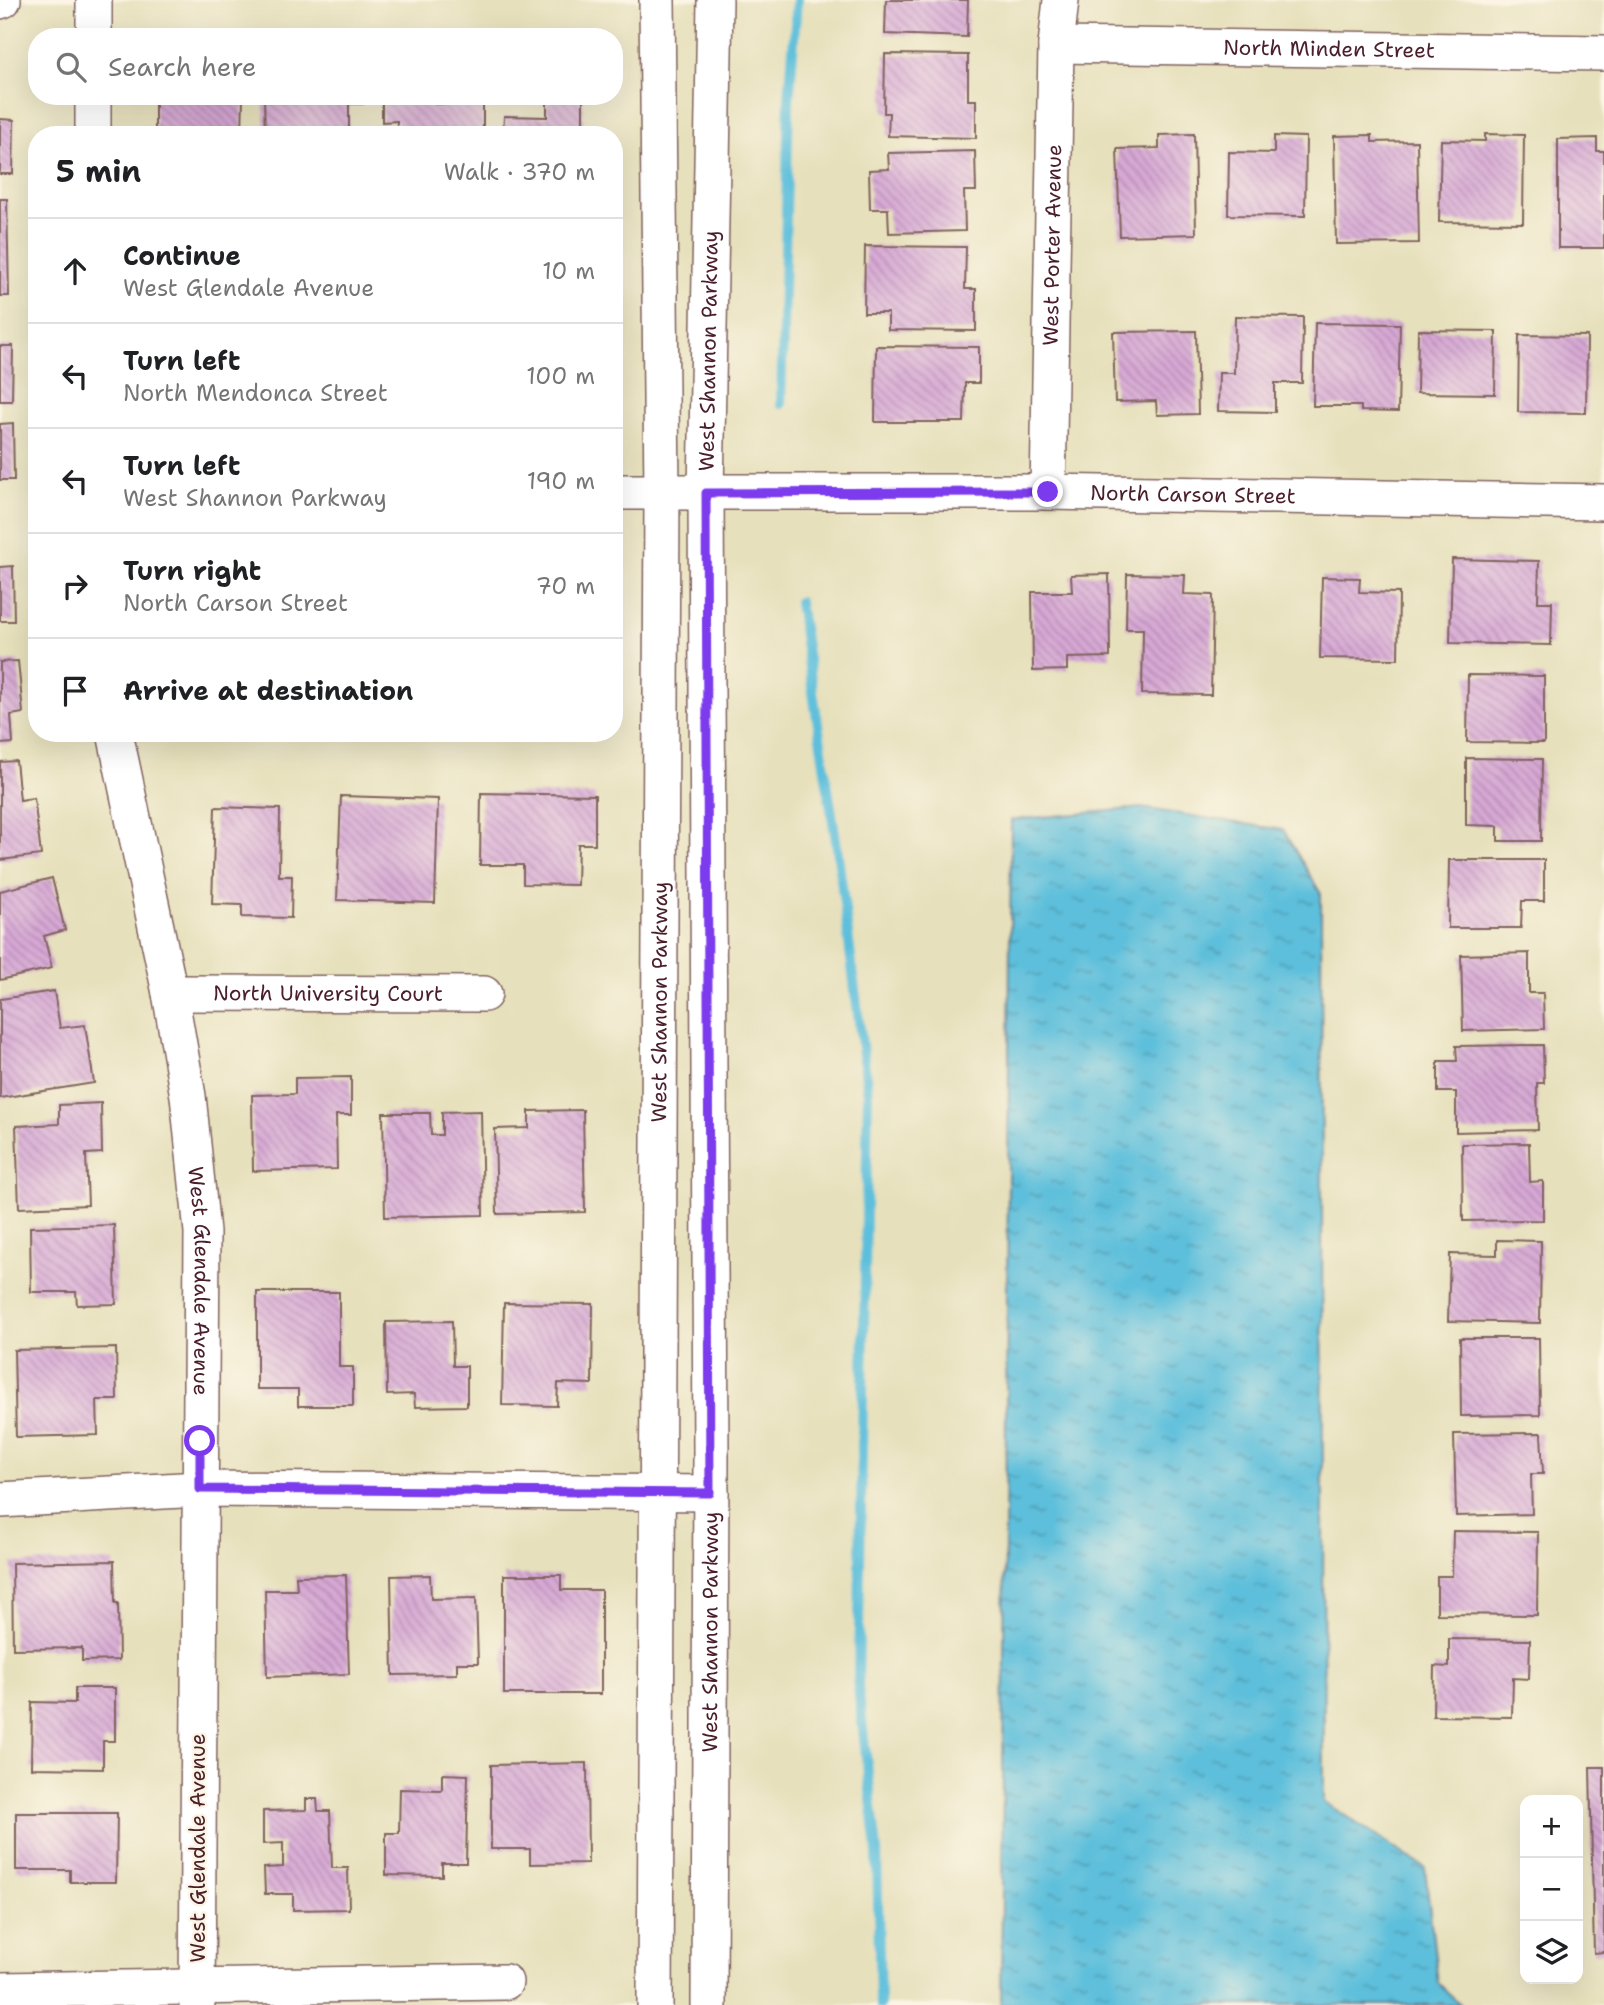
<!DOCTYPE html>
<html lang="en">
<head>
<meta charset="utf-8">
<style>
  :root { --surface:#fff; --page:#f2f2f2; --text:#202124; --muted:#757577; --line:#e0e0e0 }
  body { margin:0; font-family:"Shantell Sans",sans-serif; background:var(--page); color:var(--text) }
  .controls { position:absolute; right:21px; bottom:21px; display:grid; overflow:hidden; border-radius:14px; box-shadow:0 7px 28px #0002 }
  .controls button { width:63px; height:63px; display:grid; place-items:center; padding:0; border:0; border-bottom:2px solid var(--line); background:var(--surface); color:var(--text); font:35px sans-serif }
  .stop { position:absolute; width:21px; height:21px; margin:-16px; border:5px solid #7c3aed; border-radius:50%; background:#fff }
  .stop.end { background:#7c3aed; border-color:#fff; box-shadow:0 2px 7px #0008 }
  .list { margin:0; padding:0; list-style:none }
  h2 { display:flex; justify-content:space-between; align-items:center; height:91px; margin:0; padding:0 28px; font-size:30px }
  h2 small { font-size:23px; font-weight:400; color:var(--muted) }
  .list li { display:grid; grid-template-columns:46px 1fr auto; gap:21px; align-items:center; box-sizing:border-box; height:105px; padding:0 28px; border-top:2px solid var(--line) }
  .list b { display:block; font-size:26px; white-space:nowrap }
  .list p { margin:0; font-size:23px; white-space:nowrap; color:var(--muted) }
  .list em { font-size:23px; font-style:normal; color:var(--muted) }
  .icon { flex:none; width:38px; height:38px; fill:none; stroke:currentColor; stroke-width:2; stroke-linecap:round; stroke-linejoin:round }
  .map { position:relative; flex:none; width:1604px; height:2005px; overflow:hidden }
  .search { position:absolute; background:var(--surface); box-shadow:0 7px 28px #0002; left:28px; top:28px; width:595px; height:77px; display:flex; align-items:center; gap:18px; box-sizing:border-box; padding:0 24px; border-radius:28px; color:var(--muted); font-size:26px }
  .panel { position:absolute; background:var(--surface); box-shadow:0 7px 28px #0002; left:28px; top:126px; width:595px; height:616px; border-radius:28px }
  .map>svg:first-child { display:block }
  .water { fill:url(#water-ripples); stroke:#546f83; stroke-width:2 }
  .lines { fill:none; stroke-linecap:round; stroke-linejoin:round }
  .stream { stroke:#5dbfdb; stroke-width:10 }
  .building { fill:url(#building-back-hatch) }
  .minor-casing { stroke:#81635e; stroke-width:38 }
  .minor { stroke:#fff; stroke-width:35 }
  .route { stroke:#7c3aed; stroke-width:9 }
  .labels { text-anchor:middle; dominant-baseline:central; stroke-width:5; stroke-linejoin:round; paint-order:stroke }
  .street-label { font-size:21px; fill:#4a1f2b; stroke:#fcf5e5 }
</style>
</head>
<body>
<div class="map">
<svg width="1604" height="2005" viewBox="0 0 1604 2005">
  <defs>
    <pattern id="water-ripples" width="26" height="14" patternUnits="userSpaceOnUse" patternTransform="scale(1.75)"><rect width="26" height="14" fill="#5dbfdb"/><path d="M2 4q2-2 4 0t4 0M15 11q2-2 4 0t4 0" fill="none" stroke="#4f9bb2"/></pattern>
    <pattern id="building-back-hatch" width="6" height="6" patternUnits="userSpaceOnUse" patternTransform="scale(1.75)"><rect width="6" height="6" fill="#d7a8d5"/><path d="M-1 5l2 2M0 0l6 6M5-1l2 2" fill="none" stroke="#b088ad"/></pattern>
  </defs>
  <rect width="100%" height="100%" fill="#fcf5e5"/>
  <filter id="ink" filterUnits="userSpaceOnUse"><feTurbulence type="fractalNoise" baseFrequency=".0143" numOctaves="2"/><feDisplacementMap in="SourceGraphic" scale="14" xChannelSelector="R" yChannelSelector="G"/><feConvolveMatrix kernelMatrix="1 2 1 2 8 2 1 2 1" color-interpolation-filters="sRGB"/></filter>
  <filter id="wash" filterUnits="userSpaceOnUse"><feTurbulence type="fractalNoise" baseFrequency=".00686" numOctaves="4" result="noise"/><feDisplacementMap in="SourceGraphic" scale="28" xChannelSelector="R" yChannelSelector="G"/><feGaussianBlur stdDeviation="1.57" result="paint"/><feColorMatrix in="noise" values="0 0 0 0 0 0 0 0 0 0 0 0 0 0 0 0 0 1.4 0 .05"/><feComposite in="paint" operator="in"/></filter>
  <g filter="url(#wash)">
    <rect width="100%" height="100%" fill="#e6e0bc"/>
    <!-- water -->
    <path class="water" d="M1141,808L1283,830L1321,894L1324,1802L1425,1868L1438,1983L1461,2005H1001L1011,820Z"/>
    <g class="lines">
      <!-- stream -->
      <path class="stream" d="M781,404L789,100L797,0
        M799,602L837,847L868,1093L858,1687L877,1850L880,2005"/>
    </g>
    <g id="blocks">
      <!-- building -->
      <path class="building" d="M886,0H968L967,37L885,34Z
        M885,54L968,55V100H976V138L888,136L889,113H884Z
        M155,96H243L242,135H155Z
        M264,96H362L363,104H349V135H265Z
        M382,96H435V104L483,103V135H397V121L382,122Z
        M547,96L583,97V135H503L504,116L547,117Z
        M0,119L14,120L13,174H0Z
        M1194,134L1196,234L1120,236L1117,149L1159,148V135Z
        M1485,134L1524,135L1523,223L1439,222L1441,140L1485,141Z
        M1372,135V142L1417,141L1419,243L1336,244L1334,136Z
        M1274,136L1306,137L1305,216L1228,215L1229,152L1274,153Z
        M1597,138V151H1604V248H1558V139Z
        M975,151L976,191H964L965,231L889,233L888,209H870L869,170L889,169L888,153Z
        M0,199H7L9,296H0Z
        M865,246L966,247L965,289H976V331L888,330V313H864Z
        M1235,316L1303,317L1302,383H1275V412L1218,411L1219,373H1234Z
        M1315,323L1400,324L1398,412L1361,411V406H1313Z
        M1418,330L1496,331L1495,394L1417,393Z
        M1196,331L1198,414L1157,415L1156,401L1115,402L1113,332Z
        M1519,335L1587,336L1586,413L1518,412Z
        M0,346H13L12,401H0Z
        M876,346L979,347V383H965L964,422H875Z
        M13,423L14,480H0V424Z
        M1452,559L1539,561L1538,602H1552L1551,645L1450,643Z
        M13,566L14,621H0V567Z
        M1109,574L1110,657L1067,658V670L1033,671L1032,592H1072L1071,575Z
        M1127,574L1185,575L1184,594L1213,595L1211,695L1142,694L1143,629H1126Z
        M1322,577L1360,578L1359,592L1399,593L1398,659L1320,658Z
        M18,661L23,713L11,715L13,743L0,744V662Z
        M1468,675L1544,676V743L1467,742Z
        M1466,758L1542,759L1541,841H1498V826L1466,825Z
        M16,761L20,800L34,798L41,855L0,860V762Z
        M481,793L595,795V844H578L577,885L523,884V865H480Z
        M341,796L438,799L435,903L337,900Z
        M215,807L280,809L279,876H292L291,918L242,917V905L212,904Z
        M1449,860H1544V901H1522L1521,928H1448Z
        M52,878L65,930L44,936L52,968L0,980V891Z
        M1529,953V993H1543L1544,1029L1463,1031L1461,955Z
        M54,991L60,1028L85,1025L94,1083L0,1098V999Z
        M1543,1045L1544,1083H1537L1538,1130L1456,1132V1092H1438V1061H1457L1456,1046Z
        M351,1077V1115H336L337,1169L253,1171L252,1095L295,1094V1078Z
        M101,1103L102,1153L86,1154L88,1205L19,1208L16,1126L59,1124V1105Z
        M583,1110L585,1212L497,1214L495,1129L529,1128V1111Z
        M481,1111L483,1215L385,1217L383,1113H430L431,1135H442V1112Z
        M1529,1143L1530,1182L1543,1181V1220L1463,1221L1462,1144Z
        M114,1225L116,1304L77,1305L76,1292H31L30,1227Z
        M1497,1240L1541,1241L1540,1323L1448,1321L1450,1254L1497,1255Z
        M257,1292H339V1367H353V1406H298V1389H257Z
        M504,1303L593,1304L592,1384L558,1383L557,1406L502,1405Z
        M452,1321L453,1366H467V1406L415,1407L414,1394L387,1395L386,1322Z
        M1460,1338H1539L1540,1415L1461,1416Z
        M116,1348L117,1400H97L98,1435L16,1437L14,1350Z
        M1541,1433L1543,1474H1531L1532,1514L1456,1516L1454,1434Z
        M1453,1531L1538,1532L1537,1615L1437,1614V1576H1452Z
        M114,1561L115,1603H118L119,1660L82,1661V1648L13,1649L12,1563Z
        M346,1575L349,1674L267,1677L265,1590H297L296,1576Z
        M430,1575L431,1599L476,1598L478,1663H457V1674L393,1675L391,1576Z
        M504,1575H561V1590H601V1694H504Z
        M1449,1639L1530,1640L1529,1679L1513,1678L1512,1717L1433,1716L1434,1666L1449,1667Z
        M75,1688H115V1741H103V1769L31,1768L32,1702L75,1703Z
        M587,1763L588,1863L530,1864V1849H491V1765Z
        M1590,1767H1604V1952L1594,1953Z
        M442,1774L468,1775L466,1863H442V1876L386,1875V1833H399L400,1789L442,1790Z
        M306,1799H317L318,1811H330L332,1868H348L349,1909L293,1910V1894H265L264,1868L283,1867V1843L263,1844V1811L306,1810Z
        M16,1813H117L116,1882H70V1870H16Z"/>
    </g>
  </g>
  <g filter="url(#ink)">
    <use href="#blocks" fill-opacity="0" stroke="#81635e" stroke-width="2"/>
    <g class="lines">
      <defs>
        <g id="minor">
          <path d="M0,1L3,0"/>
          <path d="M94,37V0"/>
          <path id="s1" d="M1056,45L1604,53"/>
          <path d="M93,135V96"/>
          <path id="s2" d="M614,492H1048L1604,502"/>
          <path id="s3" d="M1048,492L1056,45L1061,0"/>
          <path id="s4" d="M115,733L170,993L188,1096L202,1232L197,2005"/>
          <path id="s5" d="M170,993L484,994"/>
          <path d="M0,1500L200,1489L711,1493"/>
          <path d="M0,1990L505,1982"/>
          <path id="s6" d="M655,2005L662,493L657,0"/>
          <path id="s7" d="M709,2005L711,1455L706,493L715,0"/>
        </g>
      </defs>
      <!-- minor casing -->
      <use href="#minor" class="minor-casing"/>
      <!-- minor -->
      <use href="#minor" class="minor"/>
    </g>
  </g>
  <g class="lines" filter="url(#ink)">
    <!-- route -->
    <path class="route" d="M200,1441V1489L710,1493L706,493L1048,492"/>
  </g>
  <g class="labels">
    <!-- street labels -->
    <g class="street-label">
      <text stroke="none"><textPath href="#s1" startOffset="273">North Minden Street</textPath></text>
      <text stroke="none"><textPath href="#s3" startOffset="247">West Porter Avenue</textPath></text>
      <text stroke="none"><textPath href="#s7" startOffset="1654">West Shannon Parkway</textPath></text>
      <text stroke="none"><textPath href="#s2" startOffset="579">North Carson Street</textPath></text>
      <text stroke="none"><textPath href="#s5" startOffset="158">North University Court</textPath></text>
      <text stroke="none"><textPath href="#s6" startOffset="1003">West Shannon Parkway</textPath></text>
      <text stroke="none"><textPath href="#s4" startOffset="556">West Glendale Avenue</textPath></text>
      <text stroke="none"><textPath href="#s7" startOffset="373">West Shannon Parkway</textPath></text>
      <text transform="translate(198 1848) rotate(-90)">West Glendale Avenue</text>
    </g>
  </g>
</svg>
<div class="controls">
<button>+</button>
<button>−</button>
<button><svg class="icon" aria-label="layers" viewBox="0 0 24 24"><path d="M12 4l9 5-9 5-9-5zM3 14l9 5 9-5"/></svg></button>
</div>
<div class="stop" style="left:200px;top:1441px"></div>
<div class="stop end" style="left:1048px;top:492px"></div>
<div class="search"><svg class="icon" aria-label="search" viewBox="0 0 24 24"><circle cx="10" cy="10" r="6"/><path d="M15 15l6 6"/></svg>Search here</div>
<section class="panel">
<h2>5 min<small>Walk · 370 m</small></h2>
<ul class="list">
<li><svg class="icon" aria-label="ahead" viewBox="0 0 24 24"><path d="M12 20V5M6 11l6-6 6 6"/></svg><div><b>Continue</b><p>West Glendale Avenue</p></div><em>10 m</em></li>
<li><svg class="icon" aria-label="left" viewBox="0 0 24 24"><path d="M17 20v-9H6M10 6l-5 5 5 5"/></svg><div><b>Turn left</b><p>North Mendonca Street</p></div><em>100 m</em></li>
<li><svg class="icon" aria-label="left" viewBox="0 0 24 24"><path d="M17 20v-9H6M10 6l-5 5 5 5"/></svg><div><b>Turn left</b><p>West Shannon Parkway</p></div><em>190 m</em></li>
<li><svg class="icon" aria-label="right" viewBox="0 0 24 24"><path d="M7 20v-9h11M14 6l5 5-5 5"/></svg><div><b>Turn right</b><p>North Carson Street</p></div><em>70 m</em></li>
<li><svg class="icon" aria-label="arrive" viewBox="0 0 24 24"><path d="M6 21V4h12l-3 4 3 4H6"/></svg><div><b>Arrive at destination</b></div></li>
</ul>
</section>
</div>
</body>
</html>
